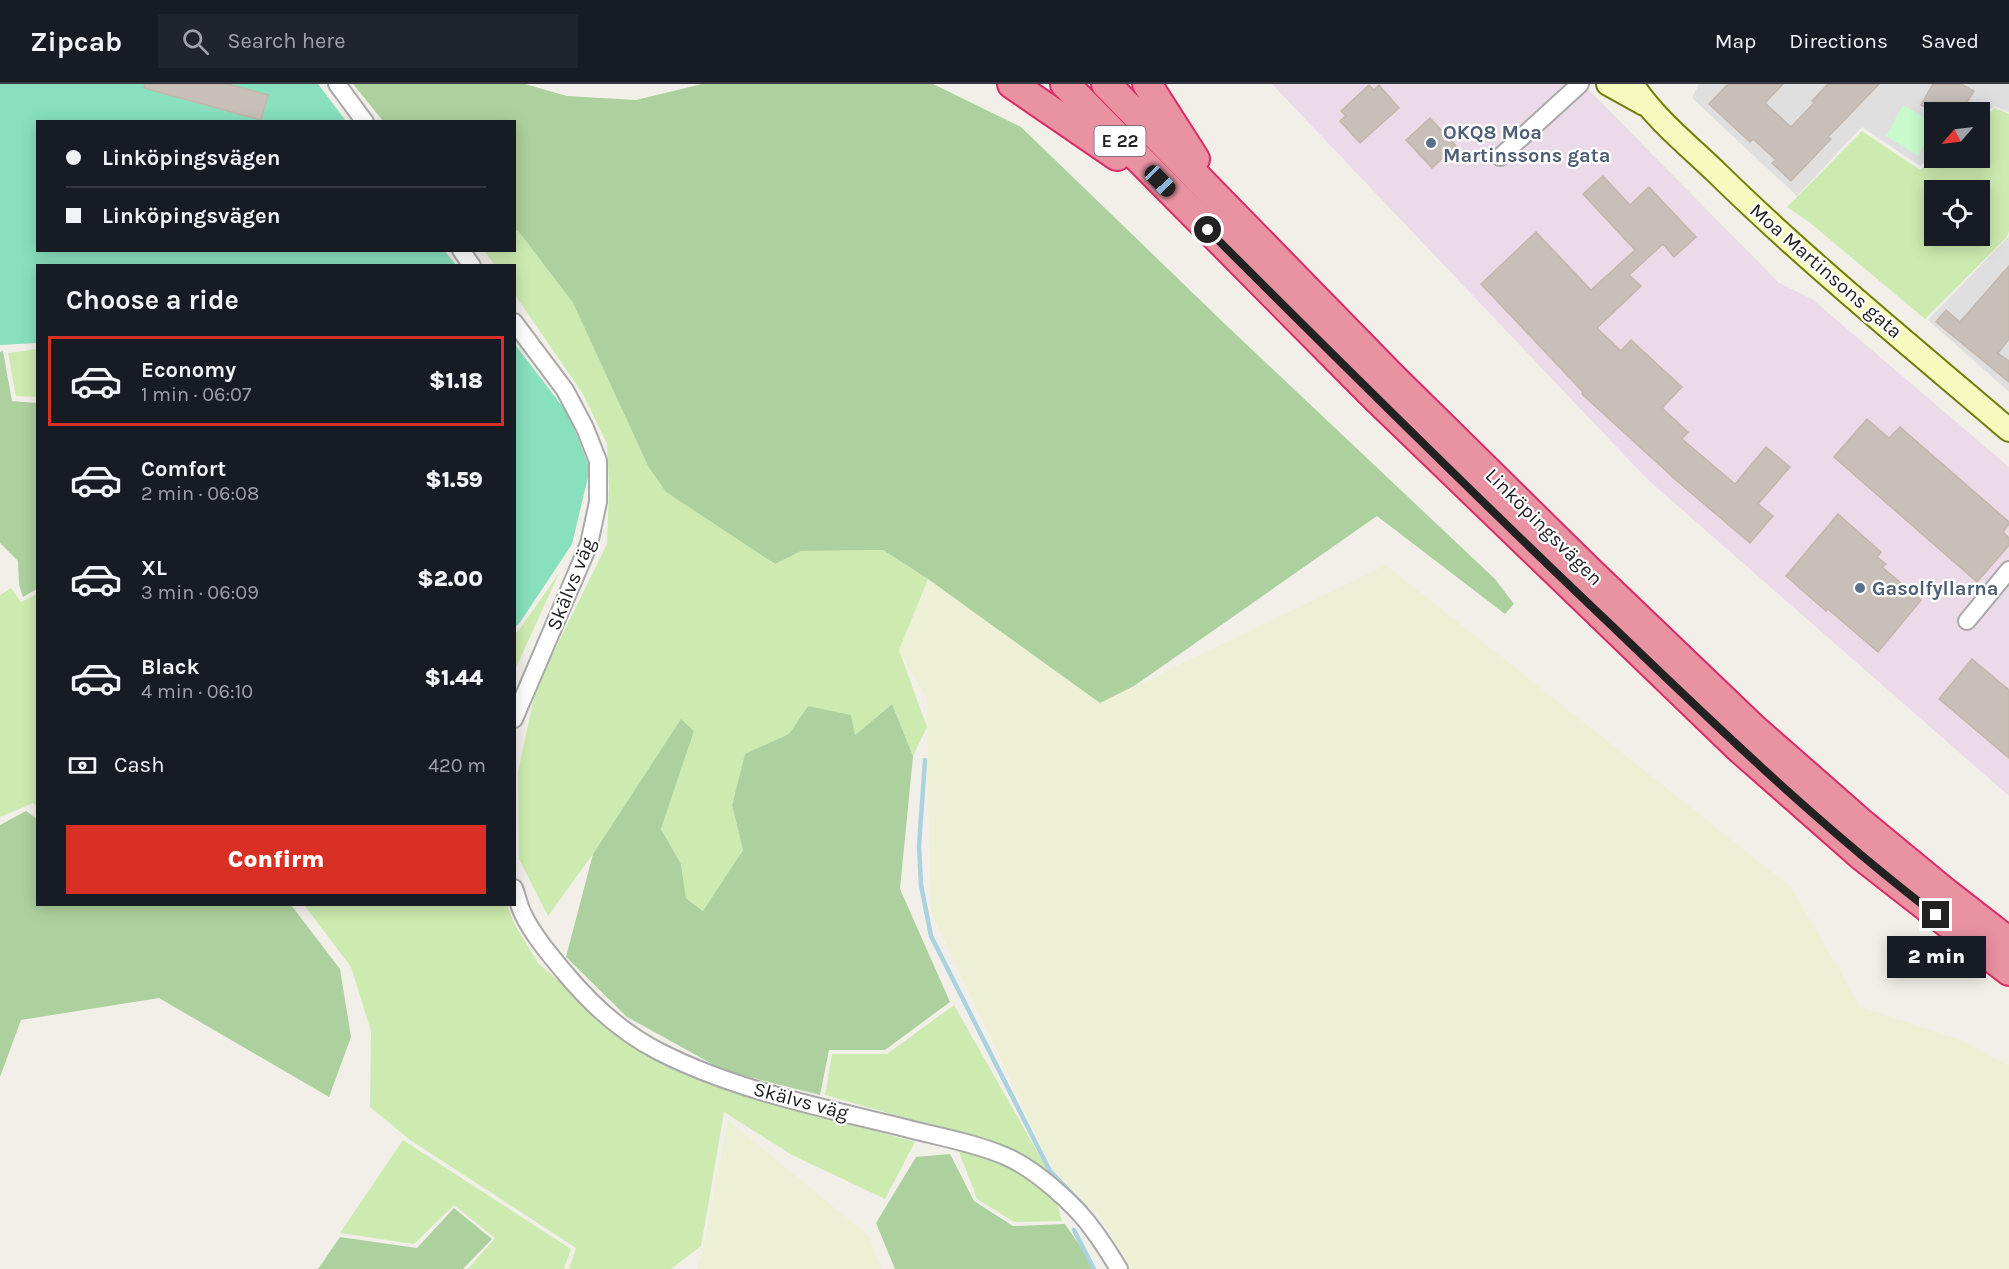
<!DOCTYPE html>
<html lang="en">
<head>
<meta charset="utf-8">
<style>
  :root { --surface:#171b24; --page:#20242c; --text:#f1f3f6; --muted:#9ea1a6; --line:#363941; --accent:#d93025 }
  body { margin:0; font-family:Karla,sans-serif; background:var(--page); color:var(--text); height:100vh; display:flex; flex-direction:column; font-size:22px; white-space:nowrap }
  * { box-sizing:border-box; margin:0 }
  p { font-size:20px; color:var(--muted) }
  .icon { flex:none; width:33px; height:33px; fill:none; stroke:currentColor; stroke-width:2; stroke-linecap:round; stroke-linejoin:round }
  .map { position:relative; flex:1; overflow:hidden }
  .side { position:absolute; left:36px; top:180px; width:480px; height:642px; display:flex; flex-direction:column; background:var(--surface); border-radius:0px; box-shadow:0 3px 15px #0003 }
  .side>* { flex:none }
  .hud { position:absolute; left:36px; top:36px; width:480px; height:132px; border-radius:0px; box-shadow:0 3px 15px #0003; display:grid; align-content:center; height:132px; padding:0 30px; background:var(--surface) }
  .needle { width:39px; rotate:242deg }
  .tools { position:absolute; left:1924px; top:18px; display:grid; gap:12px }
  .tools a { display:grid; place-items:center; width:66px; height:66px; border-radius:0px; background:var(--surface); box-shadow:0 3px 15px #0003; font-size:30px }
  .end { position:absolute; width:27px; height:27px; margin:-14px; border:8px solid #222; background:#fff; box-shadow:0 0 0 3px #fff }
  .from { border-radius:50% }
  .bubble { position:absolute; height:42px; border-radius:0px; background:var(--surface); box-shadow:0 3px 15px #0003; font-size:20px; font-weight:800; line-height:42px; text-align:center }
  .car { position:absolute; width:18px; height:36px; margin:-18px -9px; border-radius:8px; box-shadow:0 0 4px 2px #0007; background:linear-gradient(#222 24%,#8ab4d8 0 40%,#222 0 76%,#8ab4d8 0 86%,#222 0) }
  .hud b { display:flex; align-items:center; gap:21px; height:57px; font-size:22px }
  .hud b+b { border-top:2px solid var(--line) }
  .hud i { width:15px; height:15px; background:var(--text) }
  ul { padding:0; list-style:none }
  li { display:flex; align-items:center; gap:18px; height:90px; margin:0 12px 9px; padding:0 18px; border:3px solid transparent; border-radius:0px }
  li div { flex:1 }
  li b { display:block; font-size:22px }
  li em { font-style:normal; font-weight:800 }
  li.on { border-color:var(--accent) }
  li>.icon { width:54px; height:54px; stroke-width:1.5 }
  h2 { padding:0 30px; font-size:27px; line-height:72px }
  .pay { display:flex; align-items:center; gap:15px; height:66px; padding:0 30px; font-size:22px }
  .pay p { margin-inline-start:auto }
  .cta { display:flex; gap:12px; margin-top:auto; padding:12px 30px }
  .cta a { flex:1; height:69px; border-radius:0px; background:var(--accent); color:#fff; font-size:24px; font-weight:800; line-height:69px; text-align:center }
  header { display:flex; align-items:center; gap:36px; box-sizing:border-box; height:84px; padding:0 30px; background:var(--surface); border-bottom:2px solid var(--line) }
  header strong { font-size:28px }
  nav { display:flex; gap:33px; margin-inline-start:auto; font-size:21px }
  .search { width:420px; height:54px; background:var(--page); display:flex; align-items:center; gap:15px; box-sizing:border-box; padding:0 21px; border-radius:0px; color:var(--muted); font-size:22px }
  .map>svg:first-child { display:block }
</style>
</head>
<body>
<header>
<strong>Zipcab</strong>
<div class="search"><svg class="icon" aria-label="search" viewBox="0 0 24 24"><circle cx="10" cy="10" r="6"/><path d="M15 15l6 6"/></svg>Search here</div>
<nav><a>Map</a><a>Directions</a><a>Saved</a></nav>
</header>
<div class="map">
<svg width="2009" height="1185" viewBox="0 0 2009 1185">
  <rect width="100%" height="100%" fill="#f2efe9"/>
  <path fill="#e0dfdf" d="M1699,0H2009V28L1995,22L1980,34V28H1935V70L1920,82L1862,43L1797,112L1692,14Z
    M2009,152V308L1928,236Z"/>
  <path fill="#ebdbe8" d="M1272,0H1583L1779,199L1812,215L2009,383V712L1647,395Z"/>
  <path fill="#eef0d5" d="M1386,481L1791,803L1861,923L1964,957L2009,982V1185H1128L1103,1136L1054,1088L930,826L927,615L899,566L928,495L1100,619Z
    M728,1036L869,1152L881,1185H697L701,1174Z"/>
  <path fill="#cdebb0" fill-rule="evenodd" d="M1995,24L2009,30V147L2007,153L1925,235L1809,138L1787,123L1862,47L1920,86L1936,74H1980V36ZM1980,106V152H1935V106Z
    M515,145L519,148L573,219L648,382L774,480L801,467L883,466L928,495L899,566L927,643L913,672L892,620L855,651L808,622L789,650L745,671L732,721L743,766L704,827L686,814L681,780L661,745L694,647L681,636L593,770L548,832L519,775L518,688L536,604L607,460L609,402L607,360L583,310L515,211L514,182L495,181L484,167L514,166Z
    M37,265V313L16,312L8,269Z
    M559,489L515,586V549L519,546Z
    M11,504L21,518L37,510V722L33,719L0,733V511Z
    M304,821H507L515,841L538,879L633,961L710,1001L915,1058L885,1115L792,1071L724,1028L701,1162L671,1185H569L576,1164L410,1056L370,1023L371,947L351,883Z
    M954,921L1047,1085L1062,1137L1014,1138L977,1115L951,1047L825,1011L832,970H887Z
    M403,1056L571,1165L564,1185H468L495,1154L454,1121L414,1160L340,1149Z"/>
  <path fill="#add19e" d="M353,0H525L567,12L636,16L702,0H933L1021,43L1227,242L1495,495L1514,520L1505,530L1377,432L1134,602L1100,619L928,495L883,466L801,467L775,480L666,408L648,382L573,219L519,148L515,145L514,38L383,37Z
    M3,267L12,317L37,319V505L23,513L19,501L18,477L0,459V268Z
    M892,620L913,672L900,805L950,918L885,966H829L820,1011L725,987L627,933L566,873L593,770L681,635L694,647L661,745L681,780L686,814L703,827L743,766L732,721L745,670L789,650L808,622L851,631L855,651Z
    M26,727L37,735L38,820L291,821L340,885L351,953L329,1013L159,914L21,936L0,993V741Z
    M950,1070L974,1117L1013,1142L1065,1140L1096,1185H895L876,1139L916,1073Z
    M454,1124L492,1155L463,1185H318L340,1153L417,1164Z"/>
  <path fill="#c8facc" d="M1903,21L1935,40L1918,72L1886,52Z"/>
  <path fill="#88e0be" d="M0,0H318L346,37L38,38V166H444L456,181L38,182L37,259L0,261Z
    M514,259L569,331L590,385L572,460L519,540L515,543Z"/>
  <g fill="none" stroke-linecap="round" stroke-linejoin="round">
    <path stroke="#aad3df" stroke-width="4.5" d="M925,676L919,762L921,801L931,852L1050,1087L1086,1124
      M1074,1146L1094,1185"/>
  </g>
  <path fill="#c7bfb8" stroke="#c4b6ab" stroke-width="1.5" d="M145,0H228L268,11L261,36L144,4Z
    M1728,0H1783L1765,19L1791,43L1814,19L1812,17L1828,0H1879L1828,53L1831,55L1791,97L1772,79L1776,76L1753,55L1750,58L1709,20Z
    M1933,0H1961L1974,7L1961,28H1934L1921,21Z
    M1369,1L1374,6L1379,1L1399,24L1360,59L1340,37L1346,32L1341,27Z
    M1430,34L1456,62L1432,84L1406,56Z
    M1603,92L1630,121L1649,103L1696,153L1674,173L1663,160L1629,191L1641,202L1597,244L1621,267L1631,256L1682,303L1662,324L1688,348L1682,355L1735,400L1766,363L1790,383L1758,420L1773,432L1750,459L1677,397L1582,310L1583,308L1481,200L1536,148L1591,206L1635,166L1583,110Z
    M2009,182V255L1998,269L2009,277V298L1936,238L1946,226L1960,238Z
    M1867,335L1889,354L1900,343L2009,438V440L2003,448L2009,454V461L1977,498L1834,373Z
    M1838,430L1881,468L1877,473L1886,480L1882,483L1921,516L1878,568L1828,525L1826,527L1786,492Z
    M1972,575L2009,606V674L1939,615Z"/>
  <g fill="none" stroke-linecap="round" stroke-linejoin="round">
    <defs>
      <path id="street" d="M337,0L365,38
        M1500,73L1580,0
        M461,166L472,182
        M514,238L565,306L585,344L598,377V418L589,460L514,635
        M1967,537L2009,486
        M514,804C517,812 519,822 523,830C533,851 550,871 565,889C590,919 623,949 658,967C736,1007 825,1024 909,1045C940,1053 975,1059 1005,1072C1034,1084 1076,1121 1094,1147C1103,1159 1111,1172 1119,1185"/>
      <path id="secondary" d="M1608,0L1644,20
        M1632,0C1654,34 1688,61 1717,89C1810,180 1911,262 2009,346"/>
      <path id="highway" d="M1012,0L1117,72
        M1065,0L1373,311L1738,663L1863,773L2009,887
        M1106,0L1392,293L1588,486L1754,645L1860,738L1946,809L2009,858
        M1147,0L1195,75"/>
    </defs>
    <use href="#street" stroke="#a9a9a9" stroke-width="20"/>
    <use href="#secondary" stroke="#707d05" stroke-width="26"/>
    <use href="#highway" stroke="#dc2a67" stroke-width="32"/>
    <use href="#street" stroke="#fff" stroke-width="16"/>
    <use href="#secondary" stroke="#f7fabf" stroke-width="22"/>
    <use href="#highway" stroke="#e892a2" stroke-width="28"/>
  </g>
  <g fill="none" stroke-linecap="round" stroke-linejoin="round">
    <path stroke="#222" stroke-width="8" d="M1208,146C1341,279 1474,411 1610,540C1715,641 1820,742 1936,831"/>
  </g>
  <g fill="#5c6f8a" stroke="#fff" stroke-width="2">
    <circle cx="1431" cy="59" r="6"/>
    <circle cx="1860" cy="504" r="6"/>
  </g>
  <g text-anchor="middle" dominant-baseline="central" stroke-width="4.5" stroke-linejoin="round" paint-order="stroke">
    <rect fill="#fff" stroke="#646464" stroke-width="1.5" x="1094.5" y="42" width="51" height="30" rx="4.5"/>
    <g font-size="18" font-weight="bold" fill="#222">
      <text x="1120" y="57">E 22</text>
    </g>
    <g font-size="20" font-weight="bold" fill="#4e5e75" stroke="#fff" text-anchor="start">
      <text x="1443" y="48">OKQ8 Moa<tspan x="1443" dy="23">Martinssons gata</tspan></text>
      <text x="1872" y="504">Gasolfyllarna</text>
    </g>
    <g font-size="20" fill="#222" stroke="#fff">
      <text transform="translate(1826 187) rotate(41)">Moa Martinsons gata</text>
      <text transform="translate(1544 443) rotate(45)">Linköpingsvägen</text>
      <text transform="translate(571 500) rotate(-68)">Skälvs väg</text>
      <text transform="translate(801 1017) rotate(15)">Skälvs väg</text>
    </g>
  </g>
</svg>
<div class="tools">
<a><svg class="needle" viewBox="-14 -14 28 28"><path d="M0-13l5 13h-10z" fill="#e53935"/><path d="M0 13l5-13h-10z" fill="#9ea1a6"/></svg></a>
<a><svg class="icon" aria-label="locate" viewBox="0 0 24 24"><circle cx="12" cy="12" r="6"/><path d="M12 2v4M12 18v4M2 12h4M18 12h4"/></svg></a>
</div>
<i class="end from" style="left:1208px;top:146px"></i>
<i class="end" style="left:1936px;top:831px"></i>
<div class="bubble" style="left:1887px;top:852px;width:99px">2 min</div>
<i class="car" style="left:1160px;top:97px;rotate:136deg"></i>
<div class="hud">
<b><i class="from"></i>Linköpingsvägen</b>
<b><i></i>Linköpingsvägen</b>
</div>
<section class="side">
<h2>Choose a ride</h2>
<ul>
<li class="on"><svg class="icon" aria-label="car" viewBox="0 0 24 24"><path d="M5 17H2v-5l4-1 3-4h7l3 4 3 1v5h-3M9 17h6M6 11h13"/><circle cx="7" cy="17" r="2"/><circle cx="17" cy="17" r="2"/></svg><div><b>Economy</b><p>1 min · 06:07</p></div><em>$1.18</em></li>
<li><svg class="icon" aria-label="car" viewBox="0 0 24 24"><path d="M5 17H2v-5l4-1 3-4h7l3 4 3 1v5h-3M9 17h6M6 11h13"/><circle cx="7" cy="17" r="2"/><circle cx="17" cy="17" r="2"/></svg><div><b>Comfort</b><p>2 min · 06:08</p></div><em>$1.59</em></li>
<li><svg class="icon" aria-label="car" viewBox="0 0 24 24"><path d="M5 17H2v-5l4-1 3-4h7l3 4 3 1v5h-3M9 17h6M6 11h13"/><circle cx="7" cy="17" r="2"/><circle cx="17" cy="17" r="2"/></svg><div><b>XL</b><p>3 min · 06:09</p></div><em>$2.00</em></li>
<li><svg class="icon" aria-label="car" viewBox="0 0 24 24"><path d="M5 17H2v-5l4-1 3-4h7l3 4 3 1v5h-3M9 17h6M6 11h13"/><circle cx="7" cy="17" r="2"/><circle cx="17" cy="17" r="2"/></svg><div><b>Black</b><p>4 min · 06:10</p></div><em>$1.44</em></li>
</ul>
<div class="pay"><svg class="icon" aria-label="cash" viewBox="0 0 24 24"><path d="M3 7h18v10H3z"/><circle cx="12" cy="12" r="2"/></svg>Cash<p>420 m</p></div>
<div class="cta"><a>Confirm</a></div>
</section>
</div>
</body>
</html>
